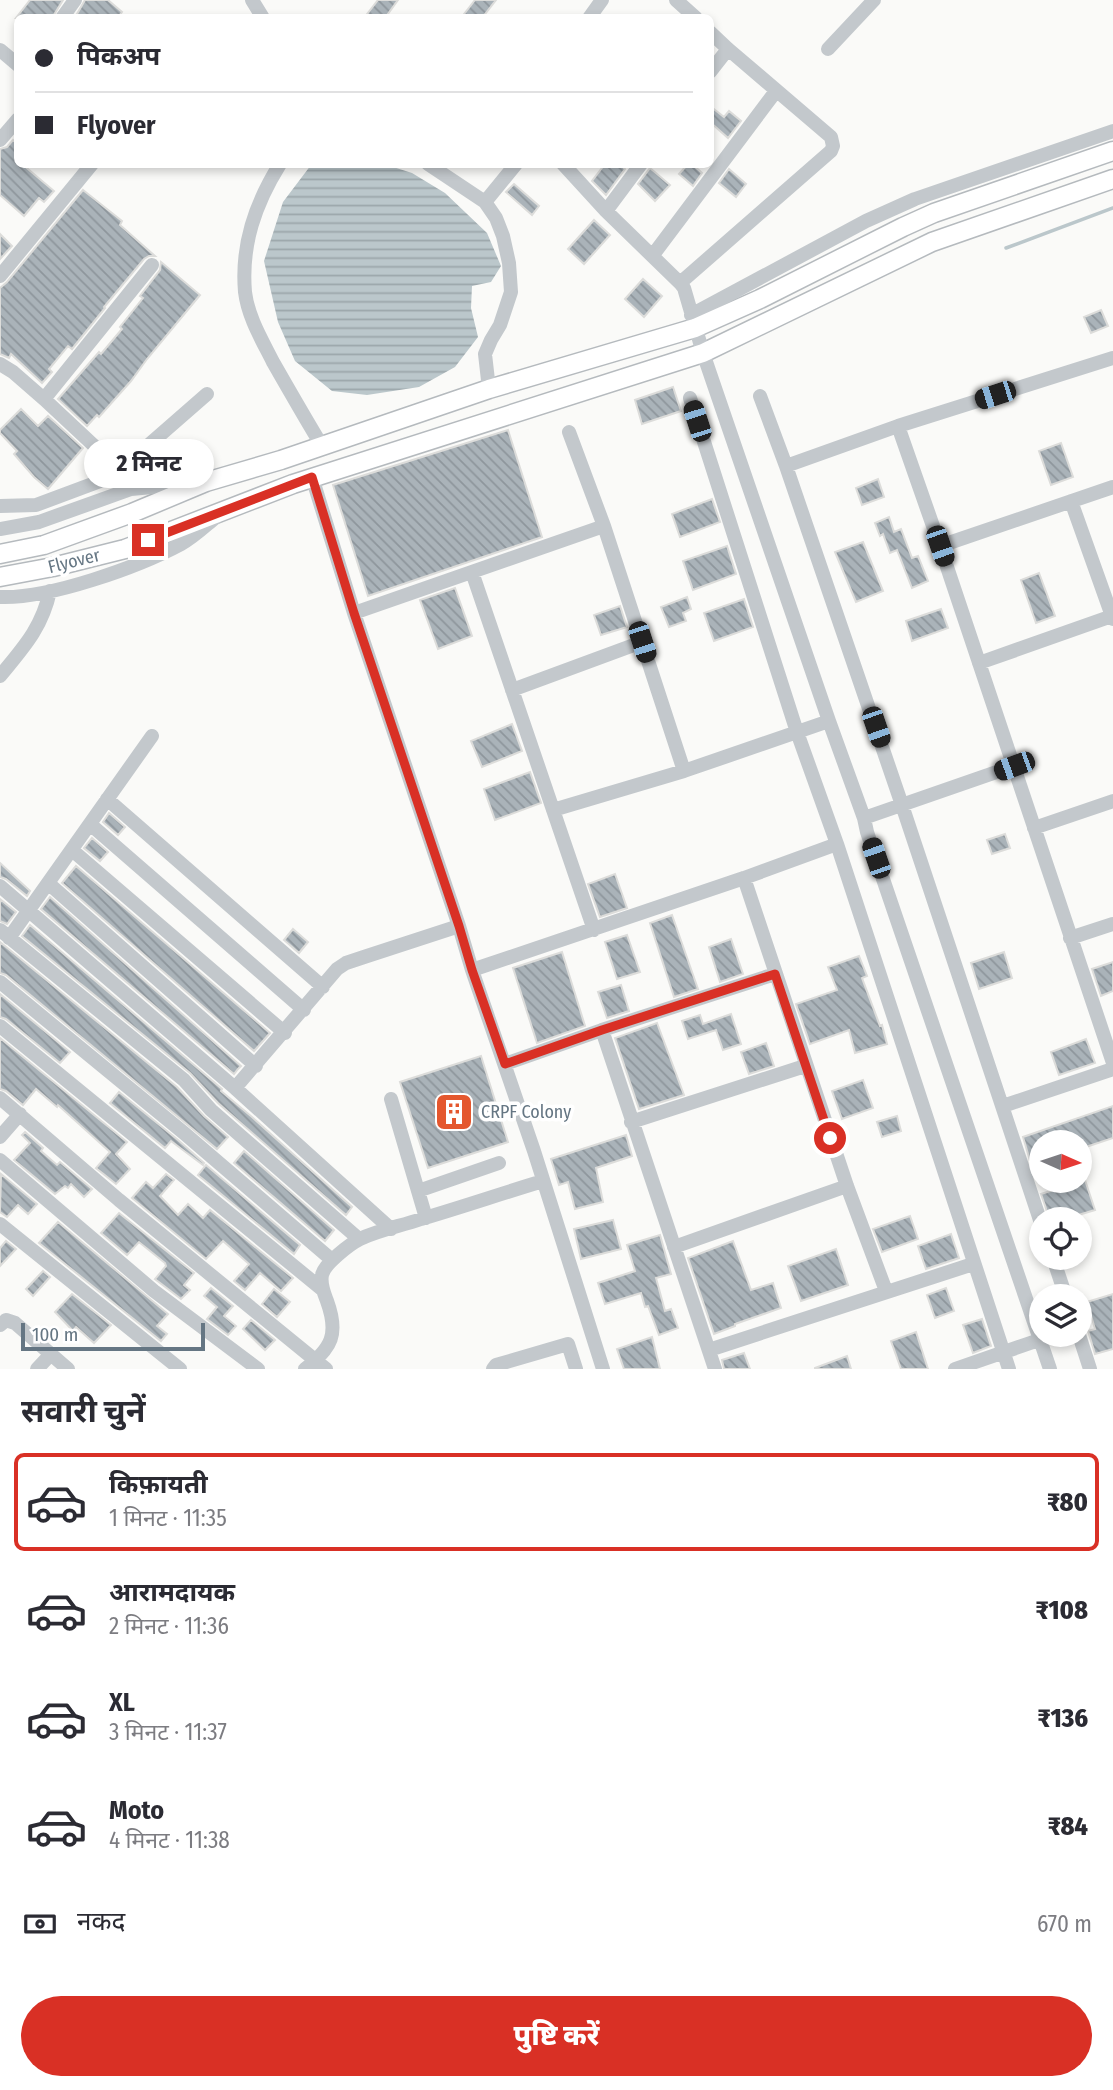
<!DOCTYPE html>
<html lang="hi">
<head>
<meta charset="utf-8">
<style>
  :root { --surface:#fff; --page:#f7f7f7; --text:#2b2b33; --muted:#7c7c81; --line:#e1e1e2; --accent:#d93025 }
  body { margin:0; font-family:"Fira Sans Condensed","Noto Sans Devanagari",sans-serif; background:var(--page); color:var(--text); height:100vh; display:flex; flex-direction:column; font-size:26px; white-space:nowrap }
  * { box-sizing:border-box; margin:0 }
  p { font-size:23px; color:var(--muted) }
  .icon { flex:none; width:38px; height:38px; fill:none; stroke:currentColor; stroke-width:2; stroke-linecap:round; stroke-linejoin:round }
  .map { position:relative; height:1369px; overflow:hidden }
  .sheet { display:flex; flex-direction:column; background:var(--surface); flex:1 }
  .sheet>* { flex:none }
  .top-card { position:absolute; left:14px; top:14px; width:700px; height:154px; border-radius:10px; box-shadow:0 4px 10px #0003; display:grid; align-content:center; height:154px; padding:0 21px; background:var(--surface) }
  .needle { width:46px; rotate:93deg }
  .controls { position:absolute; left:1029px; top:1130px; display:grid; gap:14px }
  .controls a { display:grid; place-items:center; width:63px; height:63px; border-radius:50%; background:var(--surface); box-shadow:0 4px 10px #0003; font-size:35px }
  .scale { position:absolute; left:21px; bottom:18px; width:184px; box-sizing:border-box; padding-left:7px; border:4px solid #657683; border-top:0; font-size:19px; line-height:24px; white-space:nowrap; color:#657683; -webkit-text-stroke:5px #fff; paint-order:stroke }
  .end { position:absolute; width:32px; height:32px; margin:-16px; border:9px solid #d93025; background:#fff; box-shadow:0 0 0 4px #fff }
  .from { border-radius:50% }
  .bubble { position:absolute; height:49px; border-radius:24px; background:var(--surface); box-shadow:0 4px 10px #0003; font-size:23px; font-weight:800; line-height:49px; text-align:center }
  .car { position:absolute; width:21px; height:42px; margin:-21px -10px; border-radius:9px; box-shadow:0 0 5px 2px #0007; background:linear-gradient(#222 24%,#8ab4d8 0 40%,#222 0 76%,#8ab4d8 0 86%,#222 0) }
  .top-card b { display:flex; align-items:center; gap:24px; height:66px; font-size:26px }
  .top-card b+b { border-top:2px solid var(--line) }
  .top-card i { width:18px; height:18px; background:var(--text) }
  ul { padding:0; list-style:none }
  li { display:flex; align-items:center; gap:21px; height:98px; margin:0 14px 10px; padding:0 7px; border:4px solid transparent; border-radius:10px }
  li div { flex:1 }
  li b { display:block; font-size:26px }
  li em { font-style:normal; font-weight:800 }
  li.selected { border-color:var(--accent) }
  li>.icon { width:63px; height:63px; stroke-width:1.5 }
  h2 { padding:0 21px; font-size:32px; line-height:84px }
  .pay { display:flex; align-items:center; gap:18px; height:77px; padding:0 21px; font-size:26px }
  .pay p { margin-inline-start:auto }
  .action { display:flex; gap:14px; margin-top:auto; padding:14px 21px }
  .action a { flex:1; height:80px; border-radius:42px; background:var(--accent); color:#fff; font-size:28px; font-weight:800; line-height:80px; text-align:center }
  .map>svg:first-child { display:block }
</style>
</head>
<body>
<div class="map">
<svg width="1113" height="1369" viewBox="0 0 1113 1369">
  <defs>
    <pattern id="water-rules" width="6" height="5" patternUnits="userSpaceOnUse" patternTransform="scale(1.75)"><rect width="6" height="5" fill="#bbc7cb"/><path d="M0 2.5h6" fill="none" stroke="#9ca6aa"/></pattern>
    <pattern id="building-back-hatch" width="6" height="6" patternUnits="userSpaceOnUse" patternTransform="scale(1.75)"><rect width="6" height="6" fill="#aab3b9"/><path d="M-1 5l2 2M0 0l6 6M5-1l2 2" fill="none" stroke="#8e969c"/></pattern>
  </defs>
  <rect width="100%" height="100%" fill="#fafaf8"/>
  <path fill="url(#water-rules)" d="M387,165L412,173L445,193L487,233L501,266L491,282L472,286L471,308L478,337L455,367L419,387L367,395L332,391L295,361L278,322L264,261L283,202L311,165Z"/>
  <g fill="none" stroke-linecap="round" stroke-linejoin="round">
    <path stroke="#bbc7cb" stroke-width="3.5" d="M1006,248L1113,208"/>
  </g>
  <path fill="url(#building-back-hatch)" stroke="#dcdcda" stroke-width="2" d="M30,0H63L52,18H16Z
    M85,0H108L122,12L118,18H80L77,14Z
    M378,0H398L385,18H364Z
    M475,0H496L482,18H461Z
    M710,106L724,117L729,111L741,121L728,138L710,122Z
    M13,140L18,144V164H22L54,191L44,202L39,198L24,216L0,195V149L7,147Z
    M605,164H620L625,169L606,195L592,181Z
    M688,164H692L702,173L693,186L679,174Z
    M650,168L670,185L655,201L638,184Z
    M729,169L746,184L736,197L719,183Z
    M514,184L539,206L532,215L506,192Z
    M83,190L122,221L120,225L155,256H149L144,259L104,307L105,308L72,349L68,346L49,369L52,372L42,383L11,354L9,358L0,354V288L7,282Z
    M594,220L610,235L584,264L568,249Z
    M0,234L12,246L0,259Z
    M161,262L200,295L147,359L131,381L99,417L97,415L87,426L58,399L99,352L101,354L122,329L120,327L143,298L140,296L160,270Z
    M643,279L662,296L644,317L625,299Z
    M1101,310L1108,326L1091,333L1084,317Z
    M673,387L681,411L642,424L635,400Z
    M21,409L38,426L48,416L83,448L48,489L34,477L14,454L17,451L0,433V430Z
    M508,430L542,537L368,596L333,485Z
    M1061,443L1073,477L1051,485L1039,451Z
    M878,479L884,497L862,505L856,488Z
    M712,499L720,522L680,537L672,514Z
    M889,517L894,532L901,529L912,558L918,556L928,581L912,588L897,550L890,553L883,534L880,536L875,523Z
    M863,542L883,591L856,602L835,552Z
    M727,546L736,574L693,590L683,561Z
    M1039,573L1055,616L1036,623L1021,580Z
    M455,588L472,636L438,649L420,600Z
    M687,597L691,609L683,613L686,621L669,627L661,607Z
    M744,599L753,627L714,641L704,613Z
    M620,606L627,627L601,635L594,615Z
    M941,609L948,628L912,641L906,621Z
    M512,724L522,751L482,767L471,741Z
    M530,772L541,803L495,820L484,789Z
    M109,813L125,827L118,835L103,822Z
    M1005,834L1010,848L992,854L987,840Z
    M92,838L108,852L100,861L84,848Z
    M0,863L30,891L27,896L6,879L0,877Z
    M76,866L270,1033L254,1051L62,883Z
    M615,874L627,908L600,917L588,884Z
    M50,897L241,1066L238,1069L234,1074L41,909Z
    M0,899L16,912L7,924L0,921Z
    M672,915L698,989L674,997L650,923Z
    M30,925L222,1089L221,1091L252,1117L352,1207L346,1215L218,1103L190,1073L22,936Z
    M293,929L308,942L299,953L284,940Z
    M627,935L640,972L617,979L605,942Z
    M731,939L743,974L720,982L709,947Z
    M0,942L177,1087L204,1116L228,1137L217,1149L6,975L0,973Z
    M562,952L585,1026L537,1043L513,968Z
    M1004,952L1012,978L979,989L971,963Z
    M859,956L867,976L862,978L880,1026L882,1025L887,1044L855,1053L849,1030L810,1044L796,1004L837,990L828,967Z
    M1113,962V991L1101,996L1092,969Z
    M621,985L629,1011L607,1018L598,992Z
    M0,994L70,1052L60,1063L6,1019L0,1017Z
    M731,1014L741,1044L723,1050L716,1030L688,1039L682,1021L700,1015L703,1024Z
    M657,1023L684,1095L639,1109L615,1038Z
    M0,1038L127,1142L116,1154L130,1169L116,1184L96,1168L110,1152L58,1105L57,1107L36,1089L23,1105L6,1091L0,1089Z
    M1086,1039L1095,1063L1059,1075L1051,1052Z
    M766,1043L774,1066L749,1074L741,1052Z
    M481,1056L508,1142L428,1168L400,1082Z
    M863,1080L873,1108L842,1119L832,1091Z
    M119,1092L178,1140L204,1163L203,1165L171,1141L165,1148L110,1103Z
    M1113,1106V1138L1086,1147L1084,1143H1041V1160L1031,1164L1023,1137Z
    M897,1116L901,1131L882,1137L877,1122Z
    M25,1132L43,1148L41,1151L57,1165L60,1162L92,1189L84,1197L71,1184L68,1188L65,1186L55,1194L14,1160L30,1143L22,1135Z
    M626,1135L632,1156L596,1168L603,1202L575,1209L568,1182L559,1185L551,1159Z
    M244,1151L334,1230L325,1241L234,1163Z
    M206,1165L300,1245L294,1254L198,1175Z
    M1,1174L37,1204L28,1214L18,1205L7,1217L0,1212Z
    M166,1174L174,1180L160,1196L178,1215L188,1204L203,1218L210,1210L293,1278L281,1291L260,1273L245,1290L234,1281L249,1264L223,1241L206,1259L132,1198L146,1182L153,1188Z
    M1085,1180L1095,1210L1075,1216L1076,1220H1050L1041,1194Z
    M119,1213L194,1273L184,1285L190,1290L181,1299L155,1279L166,1266L165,1263L139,1242L127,1255L101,1233Z
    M910,1216L918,1239L882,1252L873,1229Z
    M613,1220L621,1249L581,1259L574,1229Z
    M58,1222L168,1314L157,1326L167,1334L161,1341L39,1243Z
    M951,1234L959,1258L926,1269L918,1246Z
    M660,1235L671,1274L656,1278L665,1311L671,1309L678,1328L659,1335L648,1306L645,1307L641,1293L605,1304L598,1283L635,1271L627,1245Z
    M6,1241L16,1249L0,1266V1248Z
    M733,1241L751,1290L773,1283L781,1308L735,1324V1326L714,1334L688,1258Z
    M836,1249L848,1285L801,1301L788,1266Z
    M43,1271L50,1277L33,1296L26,1289Z
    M211,1288L233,1306L224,1316L236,1326L228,1335L207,1319L217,1307L204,1296Z
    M946,1288L954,1311L935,1318L927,1295Z
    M274,1289L290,1302L277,1317L262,1304Z
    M72,1294L111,1325L94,1343L76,1327L73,1331L55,1312Z
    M1113,1294V1349L1095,1354L1088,1331L1095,1329L1087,1302Z
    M982,1319L991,1346L973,1353L963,1325Z
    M251,1320L275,1340L265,1350L243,1329Z
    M916,1332L928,1369H901L891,1341Z
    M652,1337L660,1369H624L617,1349Z
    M744,1353L750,1369H724L722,1360Z
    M847,1356L851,1369H815V1368Z"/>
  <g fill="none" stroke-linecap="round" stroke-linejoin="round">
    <defs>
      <path id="major" d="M0,554L44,545L132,513L206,482L281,460L489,389L695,328L760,299L903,227L934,213L1113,151
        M0,577L53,567L125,549L293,484L703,353L932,242L1113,179"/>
    </defs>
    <use href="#major" stroke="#b5babe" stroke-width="21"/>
    <path stroke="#c3c8cc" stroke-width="14" d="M252,0L263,18
      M676,0L696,18
      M62,18L75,0
      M589,18L602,0
      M710,32L728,49L831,137L833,146L831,151L680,283L684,288L703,353L829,721L864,818L867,832L1050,1369
      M828,49L874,0
      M0,50L18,65
      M710,72L728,49
      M0,140L18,119
      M280,164C255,204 241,245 245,292C248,317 262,340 273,362C289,390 305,418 322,446
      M428,164L485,202L496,218L503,236L509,263L511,292L500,325L491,340L485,354L489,389
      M563,164L606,211L680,283
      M485,202L516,164
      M606,211L641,164
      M653,255L776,91
      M0,276L92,164
      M691,315L866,221L915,199L1113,131
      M0,364L13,372L44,399L120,470L131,489
      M760,396L786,466L902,805L1041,1223
      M690,398L797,732L837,844L1009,1369
      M44,399L152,265
      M898,426L940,546L1113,1063
      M569,432L604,526L684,771
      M786,466L898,426L1113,358
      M312,477L354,613L459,926L472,970L534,1151L603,1369
      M1071,501L1113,619
      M0,506L36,505L103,480L120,470L207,394
      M0,529L39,522L131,489L195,483
      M940,546L1113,487
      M472,572L594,930
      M0,597C49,599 138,567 181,544C194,537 205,526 216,517
      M354,613L604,526
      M979,663L1112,616
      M0,676C23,648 42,628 50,591
      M512,690L642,642
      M107,799L323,987
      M553,810L684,771L829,721
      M864,818L1014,766
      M90,824L304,1010
      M1034,828L1113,801
      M72,850L285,1033
      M744,878L847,1186L886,1291
      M48,883L256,1066
      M0,886L235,1088L391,1229
      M0,930L184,1080L211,1110L359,1239
      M9,938L152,736
      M1070,938L1113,924
      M472,970L744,878L837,844
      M0,982L184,1133L332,1260
      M0,1026L323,1290
      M602,1030L715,1369
      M505,1064L602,1030L775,974
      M235,1088L337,969L346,963L364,957L459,926
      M0,1098L119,1200L326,1369
      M391,1099L426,1218
      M1003,1106L1113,1069
      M631,1122L805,1066
      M0,1137L20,1114
      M0,1160L154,1291L258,1369
      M418,1191L499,1163
      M0,1224L180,1369
      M674,1247L847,1186
      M1053,1258L1066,1297
      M0,1325L6,1320L15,1323L68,1369
      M1079,1335L1090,1369
      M709,1350L973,1264
      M37,1369L51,1354
      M305,1369C332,1348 339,1334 327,1301C324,1293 320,1284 322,1275C324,1264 350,1244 360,1239C379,1230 401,1226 421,1219C462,1207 503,1193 543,1181
      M493,1369L496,1365L568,1344L576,1369
      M955,1369L1039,1340"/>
    <use href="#major" stroke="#fff" stroke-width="18"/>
  </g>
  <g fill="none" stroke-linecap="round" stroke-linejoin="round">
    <path stroke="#d93025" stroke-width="9" d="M148,540L312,477L354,613L459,926L472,970L505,1064L602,1030L775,974L830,1138"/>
  </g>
  <defs>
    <symbol id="building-square" viewBox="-11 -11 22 22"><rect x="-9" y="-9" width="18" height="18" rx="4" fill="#e4572e" stroke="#fff"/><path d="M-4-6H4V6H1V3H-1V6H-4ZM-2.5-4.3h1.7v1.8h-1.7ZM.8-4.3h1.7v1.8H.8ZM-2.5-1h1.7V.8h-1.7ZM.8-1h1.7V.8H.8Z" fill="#fff"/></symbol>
  </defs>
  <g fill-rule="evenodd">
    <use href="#building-square" x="432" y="1090" width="44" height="44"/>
  </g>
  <g text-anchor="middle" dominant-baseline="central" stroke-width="7" stroke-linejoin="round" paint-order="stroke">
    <g font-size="18" fill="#657683" stroke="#fff">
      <text transform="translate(74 561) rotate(-14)">Flyover</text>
    </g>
    <g font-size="18" fill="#657683" stroke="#fff" text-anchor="start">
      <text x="481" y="1112">CRPF Colony</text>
    </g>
  </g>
</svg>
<div class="controls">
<a><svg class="needle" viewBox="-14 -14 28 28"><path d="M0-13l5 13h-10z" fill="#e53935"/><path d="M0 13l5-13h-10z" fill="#7c7c81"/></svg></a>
<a><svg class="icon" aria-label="locate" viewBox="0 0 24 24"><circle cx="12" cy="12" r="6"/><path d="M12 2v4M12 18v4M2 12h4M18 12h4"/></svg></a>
<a><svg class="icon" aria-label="layers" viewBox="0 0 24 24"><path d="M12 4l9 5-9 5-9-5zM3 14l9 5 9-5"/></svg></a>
</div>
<div class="scale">100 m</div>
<i class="end from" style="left:830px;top:1138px"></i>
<i class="end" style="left:148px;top:540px"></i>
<div class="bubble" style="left:84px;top:439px;width:130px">2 मिनट</div>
<i class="car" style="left:995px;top:395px;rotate:252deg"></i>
<i class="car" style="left:697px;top:421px;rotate:342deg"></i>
<i class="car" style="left:940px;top:546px;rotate:161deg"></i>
<i class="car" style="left:642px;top:642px;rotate:162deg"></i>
<i class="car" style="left:876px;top:727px;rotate:161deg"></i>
<i class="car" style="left:1014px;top:766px;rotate:250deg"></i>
<i class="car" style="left:876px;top:858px;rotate:341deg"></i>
<div class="top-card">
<b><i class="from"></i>पिकअप</b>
<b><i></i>Flyover</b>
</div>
</div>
<section class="sheet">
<h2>सवारी चुनें</h2>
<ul>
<li class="selected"><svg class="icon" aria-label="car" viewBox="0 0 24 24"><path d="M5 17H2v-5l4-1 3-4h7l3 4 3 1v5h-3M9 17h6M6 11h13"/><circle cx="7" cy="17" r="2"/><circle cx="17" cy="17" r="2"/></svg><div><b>किफ़ायती</b><p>1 मिनट · 11:35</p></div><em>₹80</em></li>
<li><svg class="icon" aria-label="car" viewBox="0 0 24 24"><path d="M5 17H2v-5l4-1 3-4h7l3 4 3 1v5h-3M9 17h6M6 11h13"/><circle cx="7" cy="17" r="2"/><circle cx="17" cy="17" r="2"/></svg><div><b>आरामदायक</b><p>2 मिनट · 11:36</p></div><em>₹108</em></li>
<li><svg class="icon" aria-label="car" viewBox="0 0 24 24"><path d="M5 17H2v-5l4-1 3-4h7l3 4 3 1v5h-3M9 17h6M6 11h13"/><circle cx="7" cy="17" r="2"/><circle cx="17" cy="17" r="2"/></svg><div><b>XL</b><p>3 मिनट · 11:37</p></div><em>₹136</em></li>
<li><svg class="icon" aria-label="car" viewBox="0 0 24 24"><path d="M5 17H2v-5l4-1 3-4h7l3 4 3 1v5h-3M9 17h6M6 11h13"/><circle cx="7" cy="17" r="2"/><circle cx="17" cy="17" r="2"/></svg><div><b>Moto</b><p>4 मिनट · 11:38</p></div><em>₹84</em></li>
</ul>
<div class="pay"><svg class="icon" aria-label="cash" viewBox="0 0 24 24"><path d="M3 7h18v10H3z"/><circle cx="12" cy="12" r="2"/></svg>नकद<p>670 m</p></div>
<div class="action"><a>पुष्टि करें</a></div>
</section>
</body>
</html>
